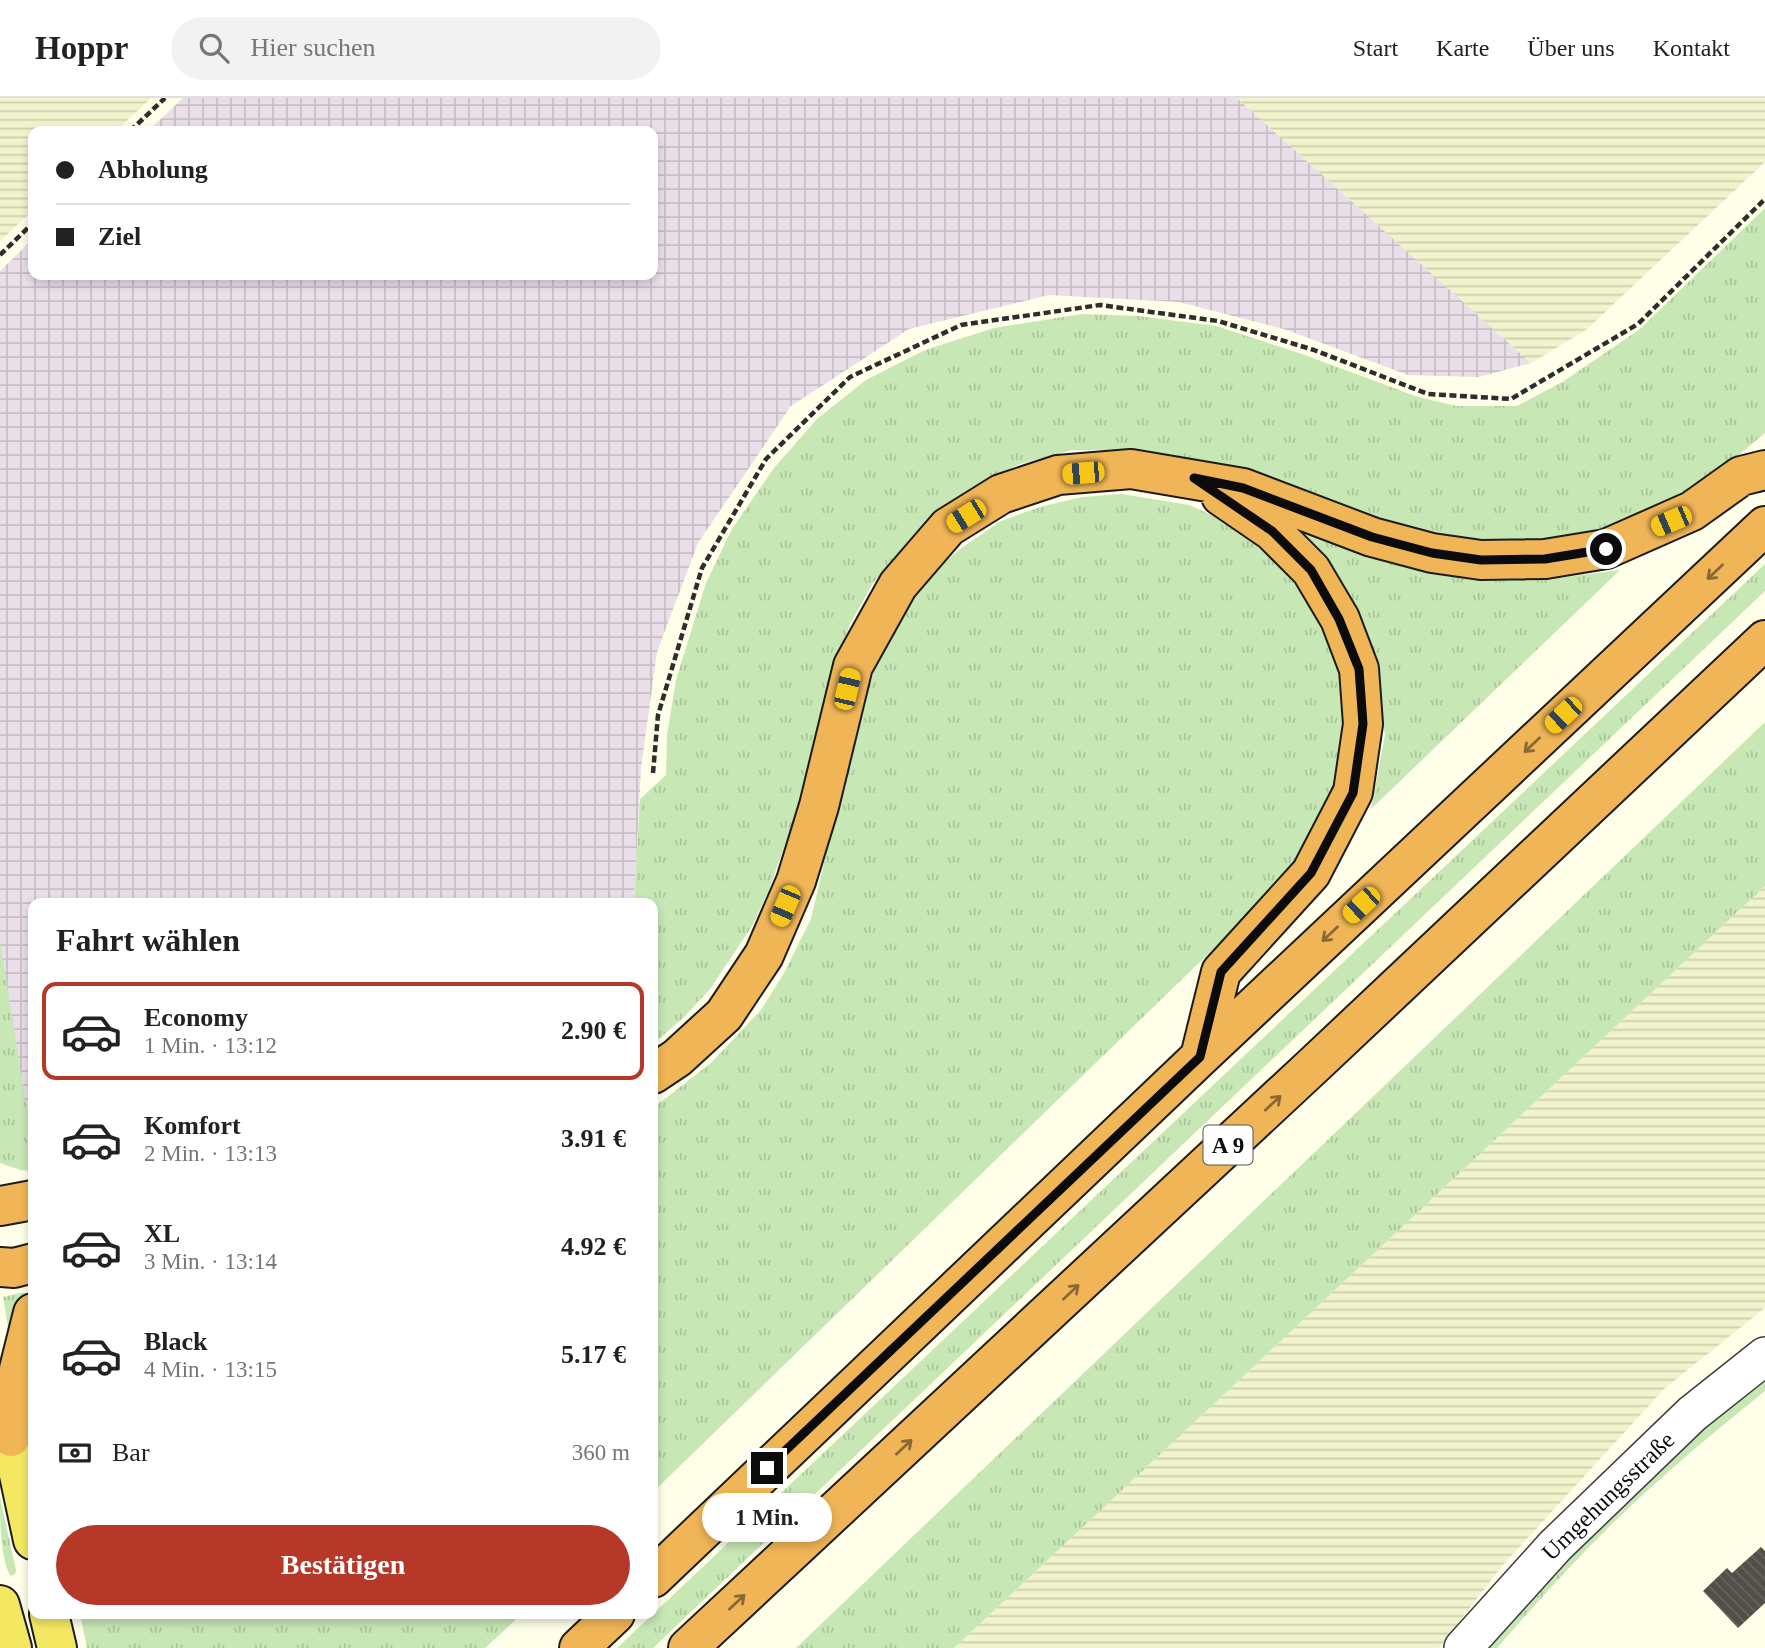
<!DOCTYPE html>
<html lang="de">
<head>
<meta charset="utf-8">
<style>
  :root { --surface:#fff; --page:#f2f2f2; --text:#222; --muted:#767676; --line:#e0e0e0; --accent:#b53828 }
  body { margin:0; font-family:"Times New Roman",serif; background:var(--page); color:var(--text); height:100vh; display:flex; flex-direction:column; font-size:26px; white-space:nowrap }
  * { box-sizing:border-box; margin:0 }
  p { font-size:23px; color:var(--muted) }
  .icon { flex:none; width:38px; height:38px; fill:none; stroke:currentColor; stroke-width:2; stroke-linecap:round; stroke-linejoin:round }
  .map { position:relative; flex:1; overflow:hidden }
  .details { position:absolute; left:28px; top:800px; width:630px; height:721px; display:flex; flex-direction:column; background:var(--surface); border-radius:14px; box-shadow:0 4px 10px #0003 }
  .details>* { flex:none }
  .guide { position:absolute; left:28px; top:28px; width:630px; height:154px; border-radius:14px; box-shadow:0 4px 10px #0003; display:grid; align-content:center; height:154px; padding:0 28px; background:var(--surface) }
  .end { position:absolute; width:32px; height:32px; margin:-16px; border:9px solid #0b0b0b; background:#fff; box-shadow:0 0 0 4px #fff }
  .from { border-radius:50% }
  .bubble { position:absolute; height:49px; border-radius:24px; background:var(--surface); box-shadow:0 4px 10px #0003; font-size:23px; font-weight:700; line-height:49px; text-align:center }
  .car { position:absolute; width:21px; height:42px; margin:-21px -10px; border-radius:9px; box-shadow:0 0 5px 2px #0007; background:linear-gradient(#f5c518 24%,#345 0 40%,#f5c518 0 76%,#345 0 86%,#f5c518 0) }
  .guide b { display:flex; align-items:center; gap:24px; height:66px; font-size:26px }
  .guide b+b { border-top:2px solid var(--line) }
  .guide i { width:18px; height:18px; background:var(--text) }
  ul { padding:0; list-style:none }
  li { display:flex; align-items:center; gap:21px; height:98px; margin:0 14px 10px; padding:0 14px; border:4px solid transparent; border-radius:14px }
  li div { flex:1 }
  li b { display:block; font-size:26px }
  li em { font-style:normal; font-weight:700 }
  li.active { border-color:var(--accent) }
  li>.icon { width:63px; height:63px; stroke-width:1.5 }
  h2 { padding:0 28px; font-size:32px; line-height:84px }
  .pay { display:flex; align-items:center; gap:18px; height:77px; padding:0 28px; font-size:26px }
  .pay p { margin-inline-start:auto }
  .cta { display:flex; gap:14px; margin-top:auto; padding:14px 28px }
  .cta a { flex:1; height:80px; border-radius:42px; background:var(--accent); color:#fff; font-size:28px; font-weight:700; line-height:80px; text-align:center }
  header { display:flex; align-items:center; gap:42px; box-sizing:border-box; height:98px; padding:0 35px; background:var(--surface); border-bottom:2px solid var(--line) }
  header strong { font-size:33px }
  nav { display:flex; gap:38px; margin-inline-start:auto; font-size:24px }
  .search { width:490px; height:63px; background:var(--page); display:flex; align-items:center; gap:18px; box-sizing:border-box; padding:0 24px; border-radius:38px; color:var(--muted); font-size:26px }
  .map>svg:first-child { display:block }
</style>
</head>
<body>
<header>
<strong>Hoppr</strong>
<div class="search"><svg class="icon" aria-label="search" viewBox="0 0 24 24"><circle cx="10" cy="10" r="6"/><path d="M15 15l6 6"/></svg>Hier suchen</div>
<nav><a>Start</a><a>Karte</a><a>Über uns</a><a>Kontakt</a></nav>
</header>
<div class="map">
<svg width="1765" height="1550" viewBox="0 0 1765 1550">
  <defs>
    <pattern id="industrial-grid" width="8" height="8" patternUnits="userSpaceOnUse" patternTransform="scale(1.75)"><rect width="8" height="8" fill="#eadfe9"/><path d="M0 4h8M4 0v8" fill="none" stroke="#c7bec6"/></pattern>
    <pattern id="farmland-rules" width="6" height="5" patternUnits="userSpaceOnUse" patternTransform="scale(1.75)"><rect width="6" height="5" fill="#f0f3cb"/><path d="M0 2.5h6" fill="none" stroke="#cccfad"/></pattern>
    <pattern id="grass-tufts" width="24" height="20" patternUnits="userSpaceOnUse" patternTransform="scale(1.75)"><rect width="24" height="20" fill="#c7e7b5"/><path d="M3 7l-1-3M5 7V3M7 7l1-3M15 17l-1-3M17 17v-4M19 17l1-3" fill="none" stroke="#aac59a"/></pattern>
    <pattern id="building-back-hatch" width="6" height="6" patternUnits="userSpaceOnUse" patternTransform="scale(1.75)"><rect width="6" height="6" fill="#534e48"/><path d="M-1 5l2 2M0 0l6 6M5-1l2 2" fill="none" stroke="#67635e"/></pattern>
  </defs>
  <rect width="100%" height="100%" fill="#fefee9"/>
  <path fill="url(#industrial-grid)" d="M183,0H1237L1531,265L1479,279L1408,277L1287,232L1179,204L1049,197L909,231L791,308L698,445L657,554L641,670L634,805H33V1011L27,1013L0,865V173L33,141V177H653V33H148Z"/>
  <path fill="url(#farmland-rules)" d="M0,0H151L116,33H33V112L0,143Z
    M1237,0H1765V64L1586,232L1531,265Z
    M1765,788V1210L1665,1290L1502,1468L1439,1550H954Z"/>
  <path fill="url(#grass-tufts)" d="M1765,110V335L1698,391L1609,433L1552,445L1487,449L1420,438L1224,370L1173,357L1117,352H1072L1020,366L971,390L928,420L873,485L850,526L830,583L815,651L796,716L768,794L752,828L710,891L683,920L653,946V805H634L640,701L666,677L667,637L676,582L706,485L732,431L774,370L817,321L866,282L925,252L994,230L1082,216L1138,218L1216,228L1302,256L1418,299L1456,308H1517L1564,283L1640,231Z
    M1122,396L1189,407L1241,430L1276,456L1304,491L1331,538L1346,585L1349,630L1339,693L1317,743L1270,796L653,1394V1010L711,965L761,912L784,875L811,821L853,640L876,567L902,518L930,477L960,451L1001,423L1040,409L1082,399Z
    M1305,429L1446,474L1504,481L1559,480L1620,472L1371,711L1385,637L1376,576L1295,433Z
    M1765,466V493L653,1550H617Z
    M1765,624V788L954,1550H796Z
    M0,844L27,1012L33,1011V1073L20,1072L0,1065Z
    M25,1194L18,1213L11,1247L3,1199Z
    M1765,1277V1293C1732,1320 1698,1347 1666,1376C1605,1429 1550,1489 1497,1550H1482L1657,1367Z
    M0,1399L16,1472L15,1476L11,1478C0,1463 0,1419 0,1399Z
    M80,1516H522L485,1550H87Z"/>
  <path fill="url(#building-back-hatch)" d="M1761,1449L1765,1453V1505L1738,1530L1703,1493L1727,1470L1732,1475Z"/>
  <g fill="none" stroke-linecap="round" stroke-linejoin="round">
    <defs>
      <path id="tertiary" d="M1463,1550L1555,1448L1692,1316L1765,1258"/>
      <path id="primary" d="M4,1307L33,1442
        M0,1507L12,1550
        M49,1516L57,1550"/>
      <path id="motorway" d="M1200,959L1221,874L1311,775L1353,694L1363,626L1359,571L1340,521L1311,472L1272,433L1221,398
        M653,976L677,960L724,917L764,857L796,783L819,708L853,568L898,487L948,429L1001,396L1058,377L1131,371L1243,390L1372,439L1432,455L1481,462L1545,461L1606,451L1692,413L1741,378L1765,372
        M0,1108L33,1102
        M0,1169L14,1170L33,1165
        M11,1339L19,1271L33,1215
        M653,1480L1200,959L1765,428
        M579,1550L615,1516
        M688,1550L1315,966L1765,542"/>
    </defs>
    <use href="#tertiary" stroke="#3e3e3e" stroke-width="40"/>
    <use href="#primary" stroke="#1c1c1c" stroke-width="42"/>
    <use href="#motorway" stroke="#1c1c1c" stroke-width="42"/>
    <path stroke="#2d2d2d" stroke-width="4.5" stroke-dasharray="7 3.5" stroke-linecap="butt" d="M130,33L165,0
      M0,157L33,125
      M653,675L658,617L702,470L766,361L850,279L961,227L1100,207L1218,223L1314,252L1428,296L1511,301L1638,226L1765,101"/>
    <use href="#tertiary" stroke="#fff" stroke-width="37"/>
    <use href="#primary" stroke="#f4e863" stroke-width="38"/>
    <use href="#motorway" stroke="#f0b556" stroke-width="38"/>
  </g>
  <defs><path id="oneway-shaft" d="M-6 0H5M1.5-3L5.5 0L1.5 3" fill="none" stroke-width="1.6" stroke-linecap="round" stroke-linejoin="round" transform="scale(1.75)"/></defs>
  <g stroke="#896834">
    <use href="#oneway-shaft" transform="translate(1715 474) rotate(137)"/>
    <use href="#oneway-shaft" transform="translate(1532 647) rotate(137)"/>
    <use href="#oneway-shaft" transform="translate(1330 836) rotate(137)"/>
    <use href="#oneway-shaft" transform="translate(1273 1005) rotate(-43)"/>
    <use href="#oneway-shaft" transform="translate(1071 1194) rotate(-43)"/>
    <use href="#oneway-shaft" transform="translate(904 1349) rotate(-43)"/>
    <use href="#oneway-shaft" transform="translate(737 1504) rotate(-43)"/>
  </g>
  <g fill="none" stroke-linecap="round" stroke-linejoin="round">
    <path stroke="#0b0b0b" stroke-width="9" d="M767,1370L1200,959L1221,874L1311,775L1353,695L1363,626L1359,571L1339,521L1311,472L1272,433L1194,380L1243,390L1372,439L1432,455L1481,462L1545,461L1606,451"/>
  </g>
  <g text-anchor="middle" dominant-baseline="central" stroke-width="7" stroke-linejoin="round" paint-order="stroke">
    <rect fill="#fff" stroke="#545454" stroke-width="2" x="1203.5" y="1027.5" width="49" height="39" rx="5"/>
    <g font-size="23" font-weight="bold" fill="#0b0b0b">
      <text x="1228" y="1047">A 9</text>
    </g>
    <g font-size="24" fill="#0b0b0b" stroke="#fff">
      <text transform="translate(1608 1398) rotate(-44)">Umgehungsstraße</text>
    </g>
  </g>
</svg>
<i class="end from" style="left:1606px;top:451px"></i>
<i class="end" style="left:767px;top:1370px"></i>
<div class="bubble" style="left:702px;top:1395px;width:130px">1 Min.</div>
<i class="car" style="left:1083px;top:375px;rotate:265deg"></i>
<i class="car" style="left:966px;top:418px;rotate:238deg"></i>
<i class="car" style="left:1671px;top:423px;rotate:247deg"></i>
<i class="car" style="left:847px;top:591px;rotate:13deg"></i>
<i class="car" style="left:1563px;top:617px;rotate:227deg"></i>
<i class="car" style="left:1361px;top:807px;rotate:227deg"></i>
<i class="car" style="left:785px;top:808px;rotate:203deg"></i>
<div class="guide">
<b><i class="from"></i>Abholung</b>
<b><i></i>Ziel</b>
</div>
<section class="details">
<h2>Fahrt wählen</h2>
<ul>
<li class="active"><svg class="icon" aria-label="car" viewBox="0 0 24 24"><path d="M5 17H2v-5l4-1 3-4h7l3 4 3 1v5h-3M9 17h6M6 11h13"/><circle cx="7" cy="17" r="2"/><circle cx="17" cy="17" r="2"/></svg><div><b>Economy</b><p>1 Min. · 13:12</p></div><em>2.90 €</em></li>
<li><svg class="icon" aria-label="car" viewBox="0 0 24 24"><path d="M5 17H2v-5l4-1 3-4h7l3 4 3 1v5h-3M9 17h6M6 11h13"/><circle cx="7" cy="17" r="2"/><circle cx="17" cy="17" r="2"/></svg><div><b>Komfort</b><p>2 Min. · 13:13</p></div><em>3.91 €</em></li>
<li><svg class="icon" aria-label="car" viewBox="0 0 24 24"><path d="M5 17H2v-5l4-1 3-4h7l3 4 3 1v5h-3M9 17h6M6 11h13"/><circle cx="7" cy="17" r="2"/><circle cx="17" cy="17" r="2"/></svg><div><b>XL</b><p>3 Min. · 13:14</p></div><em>4.92 €</em></li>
<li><svg class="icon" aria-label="car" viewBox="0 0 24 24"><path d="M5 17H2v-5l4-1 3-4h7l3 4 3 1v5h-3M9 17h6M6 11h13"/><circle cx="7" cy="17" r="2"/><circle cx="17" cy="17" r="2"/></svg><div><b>Black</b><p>4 Min. · 13:15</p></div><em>5.17 €</em></li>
</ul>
<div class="pay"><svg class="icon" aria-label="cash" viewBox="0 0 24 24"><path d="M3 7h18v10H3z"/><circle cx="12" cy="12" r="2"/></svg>Bar<p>360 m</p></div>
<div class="cta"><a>Bestätigen</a></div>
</section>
</div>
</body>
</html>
